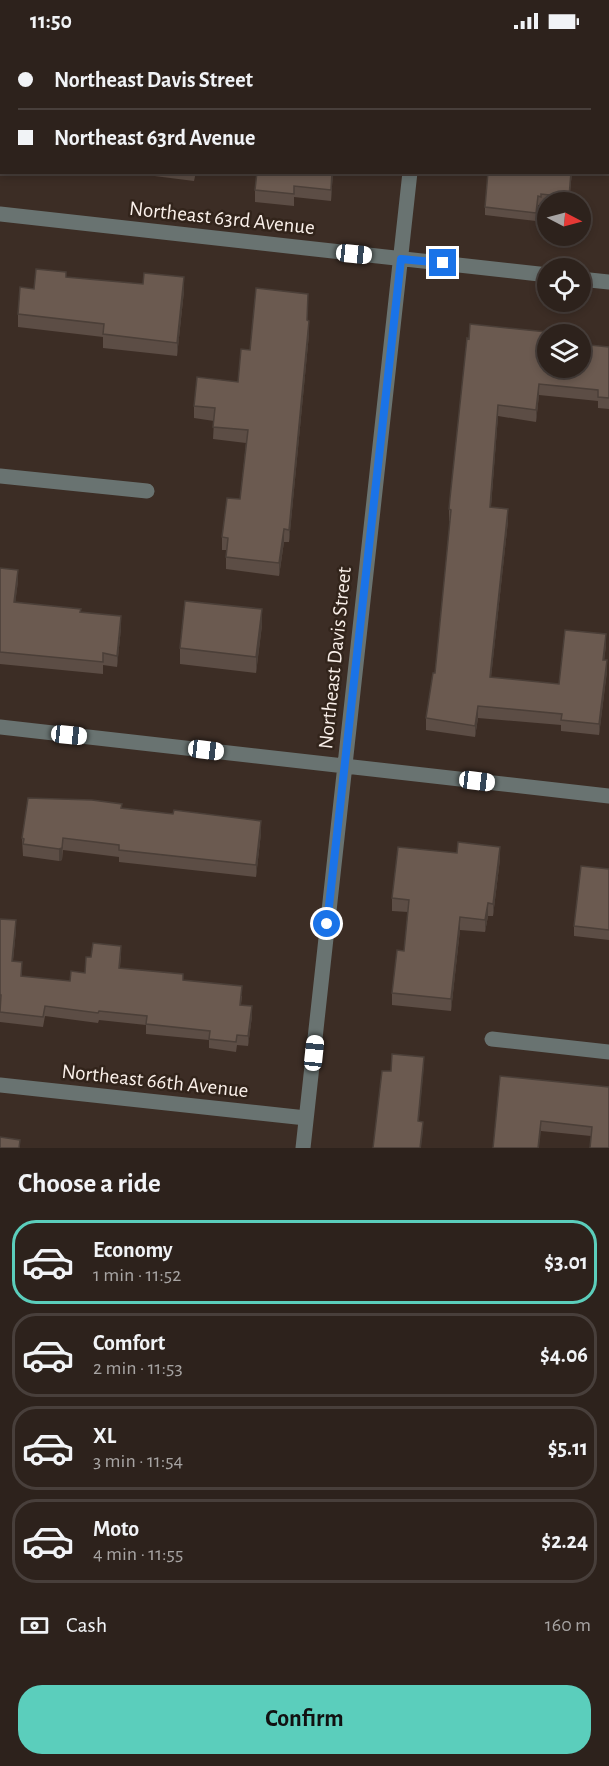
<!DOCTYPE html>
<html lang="en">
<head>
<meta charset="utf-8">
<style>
  :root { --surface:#2d221c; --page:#352a25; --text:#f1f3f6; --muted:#a7a4a3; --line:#483f3b; --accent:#5bcebc }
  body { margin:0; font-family:"Alegreya Sans",sans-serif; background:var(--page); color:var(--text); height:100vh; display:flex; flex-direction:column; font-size:22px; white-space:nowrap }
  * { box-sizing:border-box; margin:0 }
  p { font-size:20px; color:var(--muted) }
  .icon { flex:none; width:33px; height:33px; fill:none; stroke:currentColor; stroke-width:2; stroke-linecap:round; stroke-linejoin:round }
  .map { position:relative; height:1106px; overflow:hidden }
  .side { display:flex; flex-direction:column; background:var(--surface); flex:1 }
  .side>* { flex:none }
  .banner { position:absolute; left:0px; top:0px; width:609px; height:132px; box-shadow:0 3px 9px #0003,0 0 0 2px var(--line); display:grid; align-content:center; height:132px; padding:0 18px; background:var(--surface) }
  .needle { width:39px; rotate:96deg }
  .tools { position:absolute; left:537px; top:150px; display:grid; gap:12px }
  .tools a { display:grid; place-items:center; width:54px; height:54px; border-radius:50%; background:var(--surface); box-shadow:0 3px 9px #0003,0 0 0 2px var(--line); font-size:30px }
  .end { position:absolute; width:27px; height:27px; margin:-14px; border:8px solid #1a73e8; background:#fff; box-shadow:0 0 0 3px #fff }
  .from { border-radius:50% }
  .car { position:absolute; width:18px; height:36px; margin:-18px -9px; border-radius:8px; box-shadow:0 0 4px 2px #0007; background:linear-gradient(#fff 24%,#345 0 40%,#fff 0 76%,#345 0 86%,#fff 0) }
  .banner b { display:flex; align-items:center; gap:21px; height:57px; font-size:22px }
  .banner b+b { border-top:2px solid var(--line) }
  .banner i { width:15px; height:15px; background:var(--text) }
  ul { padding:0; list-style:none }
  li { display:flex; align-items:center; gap:18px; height:84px; margin:0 12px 9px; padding:0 6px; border:3px solid var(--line); border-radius:24px }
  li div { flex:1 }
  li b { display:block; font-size:22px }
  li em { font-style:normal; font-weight:700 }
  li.on { border-color:var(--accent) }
  li>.icon { width:54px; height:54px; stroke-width:1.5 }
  h2 { padding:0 18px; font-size:27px; line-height:72px }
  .pay { display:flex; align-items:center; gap:15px; height:66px; padding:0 18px; font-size:22px }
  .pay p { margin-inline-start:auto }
  .primary-button { display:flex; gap:12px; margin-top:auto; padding:12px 18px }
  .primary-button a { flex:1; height:69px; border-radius:24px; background:var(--accent); color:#111; font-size:24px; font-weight:700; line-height:69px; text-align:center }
  .status { display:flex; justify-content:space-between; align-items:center; height:42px; padding:0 30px; background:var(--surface); direction:ltr }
  .status svg { height:16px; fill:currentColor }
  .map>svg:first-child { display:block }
</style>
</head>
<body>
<div class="status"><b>11:50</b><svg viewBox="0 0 49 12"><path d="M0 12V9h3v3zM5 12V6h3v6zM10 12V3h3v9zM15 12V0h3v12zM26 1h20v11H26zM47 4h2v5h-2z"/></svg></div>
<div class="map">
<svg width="609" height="1106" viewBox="0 0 609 1106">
  <rect width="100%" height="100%" fill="#3c2d25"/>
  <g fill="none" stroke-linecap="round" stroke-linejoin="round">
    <path stroke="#697371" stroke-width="15" d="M0,434L147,449
      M492,997L609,1010"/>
    <path stroke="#697371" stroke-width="15" d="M424,2L425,0
      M0,172L548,233
      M580,237L609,240
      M0,685L609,754
      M0,1043L306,1076
      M303,1106L410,130"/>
  </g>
  <path fill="#5c4d45" d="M0,50H2V107H0Z
    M608,72H609V122H608Z
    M123,130H196L194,139Z
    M333,130L331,159L294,155V164L255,160V148Z
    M572,130L569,160H541V163H538L536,179L485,173V165Z
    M66,235L184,249L177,314L103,306V295L18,285V272L34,247Z
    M308,278L309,292L289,500H284L279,534L226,527V508H222V495L240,457L246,401L213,397L214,379L194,376V364L238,340L250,308Z
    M467,296L548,326L609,305V367L598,366V359L539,353L536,380L498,374L491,465L508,479L491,635L559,642L606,603L604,618L607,629L599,693L561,689V683L478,676L475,695L426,688V676L435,631L450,479H449V467Z
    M0,526L18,539L15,561L80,570L121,586L117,625L103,623V632L0,622Z
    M262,583L256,631L180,622V606Z
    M122,767L261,791L256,835L119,820V815L63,808L62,818L59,819L23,814L22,796Z
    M500,817L493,874H488L485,890L460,888L451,969L392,963V951L404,909L408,870L392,869V856Z
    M609,827V898L574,894V884Z
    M0,877L16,888L13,919L22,930V934L70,939L121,913L120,926L183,938L242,954L241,963L252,974L248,1004L237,1003L236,1010L209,1006V998L146,992V983L99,978L98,981L45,974L43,985L0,980Z
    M500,1034L609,1045L591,1094L541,1089Z"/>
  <path fill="#4b3f38" d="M332,130H333L331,159V148Z
    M571,130H572L569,160V155Z
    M184,235V249L177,314V301Z
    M309,279V292L289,500V488Z
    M539,342V353L536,380V368Z
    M498,363V374L490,476V465Z
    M508,467V479L490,646V635Z
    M284,487V500L279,534V521Z
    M18,528V539L14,572V560Z
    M262,567V583L256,631V615Z
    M121,574V586L117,625V614Z
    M606,592V603L603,629V618Z
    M607,618V629L599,693V682Z
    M478,664V676L475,695V684Z
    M261,779V791L256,835V823Z
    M63,796L62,818L59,819V807Z
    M500,805V817L493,874V862Z
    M488,861V874L485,890V878Z
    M460,875V888L451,969V957Z
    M16,878V888L12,928V919Z
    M252,964V974L248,1004V994Z
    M424,1015V1025L418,1089V1079Z
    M541,1079V1089L539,1106H538Z
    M423,1080V1089L421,1106H420Z"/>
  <path fill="#6b5a50" stroke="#4b3f38" stroke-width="1.5" d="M90,0H121L120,2H90Z
    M272,0H344V2H272Z
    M496,0H549V2H496Z
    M0,50H2V96H0Z
    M608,72H609V114H608Z
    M257,130H332L331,148L294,144V152L255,148Z
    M488,130H571L569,155L541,152V155L538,154L536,171L485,165Z
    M36,227L66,230V235L143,242L144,231L184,235L177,301L103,292L104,282L18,272L20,245L34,247Z
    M256,246L308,252L307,278L309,279L289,488L284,487L279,521L226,515L228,496L222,495L227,456L240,457L248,388L213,385L215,366L194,364L197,335L238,340L241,307L250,308Z
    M470,282L557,291V292H548V326H580V302L609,305V356L598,355V348L539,342L536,368L498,363L490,465L508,467L490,635L559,642L565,588L606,592L603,618H607L599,682L561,678L562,672L478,664L475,684L426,676L433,631H435L451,468L449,467L450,456L467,296L469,297Z
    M0,526L18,528L14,560L81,567L80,570L121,574L117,614L103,611V620L0,610Z
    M185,559L262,567L256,615L180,606Z
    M28,756L92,758L122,762L121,766L173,772L174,768L261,779L256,823L119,808V803L63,796L62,806L59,807L23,802L24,797L22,796Z
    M458,800L500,805L493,862L488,861L485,878L460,875L451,957L392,951L397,908L404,909L409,858L392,856L398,805L457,811Z
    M581,824L609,827V888L574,884Z
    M0,877L16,878L12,919L22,920L21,934L70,939L71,929L85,931L86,915H91L93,901L121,904L119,926L183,932V938L242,944L240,963L252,964L248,994L237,993L236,1000L209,997L210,989L146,982L147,974L99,969L98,971L45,964L43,975L0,970L1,953H0Z
    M392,1012L424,1015L418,1079L423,1080L420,1106H373L382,1029H391Z
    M500,1034L609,1045V1106H590L592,1085L541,1079L538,1106H493Z
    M0,1095L20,1098L19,1106H0Z"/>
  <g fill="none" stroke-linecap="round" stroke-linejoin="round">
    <path stroke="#1a73e8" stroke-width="8" d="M327,882L401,217L443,221"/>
  </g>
  <g text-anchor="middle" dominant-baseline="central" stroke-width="5" stroke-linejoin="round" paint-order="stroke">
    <g font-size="21" fill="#faf0ea" stroke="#32241b">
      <text transform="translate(222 176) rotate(6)">Northeast 63rd Avenue</text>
      <text transform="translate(335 616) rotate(-84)">Northeast Davis Street</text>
      <text transform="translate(155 1039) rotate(6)">Northeast 66th Avenue</text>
    </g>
  </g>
</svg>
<div class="tools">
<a><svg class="needle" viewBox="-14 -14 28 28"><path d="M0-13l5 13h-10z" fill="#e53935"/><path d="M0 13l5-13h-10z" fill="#a7a4a3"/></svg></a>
<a><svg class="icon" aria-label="locate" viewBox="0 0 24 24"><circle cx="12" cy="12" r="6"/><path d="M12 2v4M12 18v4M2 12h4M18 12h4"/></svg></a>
<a><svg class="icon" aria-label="layers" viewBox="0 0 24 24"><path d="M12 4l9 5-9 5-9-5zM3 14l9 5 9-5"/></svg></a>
</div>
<i class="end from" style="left:327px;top:882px"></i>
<i class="end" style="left:443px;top:221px"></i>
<i class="car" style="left:354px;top:212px;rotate:96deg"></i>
<i class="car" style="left:69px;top:693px;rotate:96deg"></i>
<i class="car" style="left:206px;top:708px;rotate:97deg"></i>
<i class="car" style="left:477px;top:739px;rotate:97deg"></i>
<i class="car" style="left:314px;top:1011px;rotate:6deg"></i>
<div class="banner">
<b><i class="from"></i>Northeast Davis Street</b>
<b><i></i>Northeast 63rd Avenue</b>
</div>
</div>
<section class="side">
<h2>Choose a ride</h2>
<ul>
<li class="on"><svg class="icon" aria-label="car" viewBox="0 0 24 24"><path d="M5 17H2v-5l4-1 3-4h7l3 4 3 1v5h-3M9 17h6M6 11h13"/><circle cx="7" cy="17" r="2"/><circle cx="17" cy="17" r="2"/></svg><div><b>Economy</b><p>1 min · 11:52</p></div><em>$3.01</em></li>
<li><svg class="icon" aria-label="car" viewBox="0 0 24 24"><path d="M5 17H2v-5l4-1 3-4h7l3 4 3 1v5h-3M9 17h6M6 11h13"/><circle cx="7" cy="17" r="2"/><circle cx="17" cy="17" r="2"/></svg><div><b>Comfort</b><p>2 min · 11:53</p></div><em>$4.06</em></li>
<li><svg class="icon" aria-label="car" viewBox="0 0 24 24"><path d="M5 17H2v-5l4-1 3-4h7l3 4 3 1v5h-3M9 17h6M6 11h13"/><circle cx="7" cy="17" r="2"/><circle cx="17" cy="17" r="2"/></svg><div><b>XL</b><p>3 min · 11:54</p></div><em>$5.11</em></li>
<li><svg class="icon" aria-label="car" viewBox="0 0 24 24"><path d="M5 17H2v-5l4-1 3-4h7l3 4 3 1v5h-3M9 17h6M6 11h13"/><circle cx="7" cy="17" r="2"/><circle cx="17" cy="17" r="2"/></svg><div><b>Moto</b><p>4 min · 11:55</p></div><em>$2.24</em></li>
</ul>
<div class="pay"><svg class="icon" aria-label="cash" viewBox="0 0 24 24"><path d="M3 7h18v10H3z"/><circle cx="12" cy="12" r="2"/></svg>Cash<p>160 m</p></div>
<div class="primary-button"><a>Confirm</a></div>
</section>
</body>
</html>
